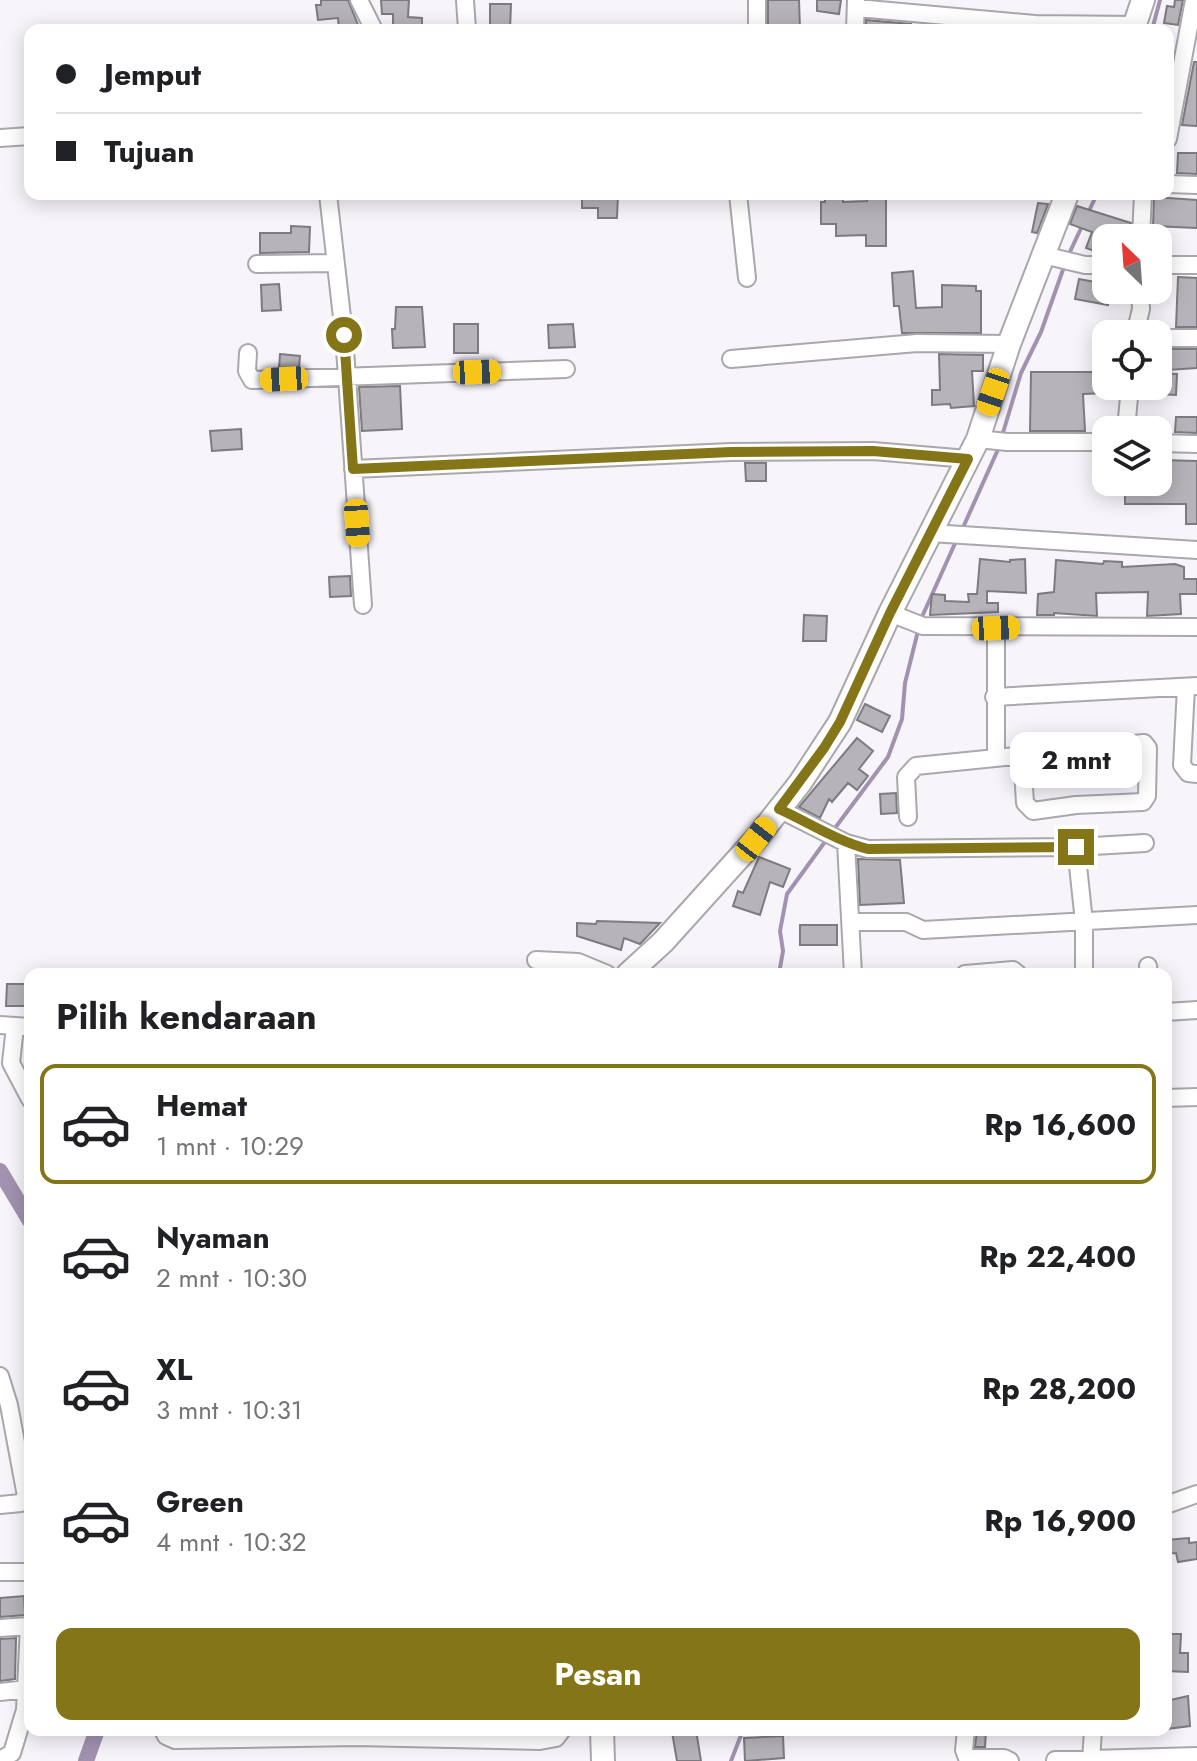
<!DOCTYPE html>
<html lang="id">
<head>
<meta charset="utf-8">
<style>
  :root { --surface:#fff; --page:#f2f2f2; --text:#202124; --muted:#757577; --line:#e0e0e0; --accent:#847518 }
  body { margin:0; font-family:Jost,sans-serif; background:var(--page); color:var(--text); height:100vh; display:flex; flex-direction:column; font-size:30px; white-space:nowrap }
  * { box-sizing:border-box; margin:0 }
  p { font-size:26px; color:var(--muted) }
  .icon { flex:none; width:44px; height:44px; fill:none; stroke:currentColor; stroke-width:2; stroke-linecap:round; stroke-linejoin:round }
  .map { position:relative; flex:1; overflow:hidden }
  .side { position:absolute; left:24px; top:968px; width:1148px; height:768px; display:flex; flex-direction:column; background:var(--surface); border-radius:16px; box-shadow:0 4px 20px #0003 }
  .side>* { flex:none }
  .top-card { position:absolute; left:24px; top:24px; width:1150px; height:176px; border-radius:16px; box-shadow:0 4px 20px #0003; display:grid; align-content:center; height:176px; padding:0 32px; background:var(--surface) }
  .needle { width:52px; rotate:335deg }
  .controls { position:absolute; left:1092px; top:224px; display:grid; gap:16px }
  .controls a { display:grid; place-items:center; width:80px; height:80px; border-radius:16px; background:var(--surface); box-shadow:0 4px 20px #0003; font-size:40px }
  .end { position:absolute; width:36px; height:36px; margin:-18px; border:10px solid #847518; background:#fff; box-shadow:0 0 0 4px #fff }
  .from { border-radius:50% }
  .bubble { position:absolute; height:56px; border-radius:16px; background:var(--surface); box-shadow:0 4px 20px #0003; font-size:26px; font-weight:700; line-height:56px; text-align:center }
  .car { position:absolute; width:24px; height:48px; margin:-24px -12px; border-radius:10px; box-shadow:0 0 6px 2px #0007; background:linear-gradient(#f5c518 24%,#345 0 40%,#f5c518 0 76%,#345 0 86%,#f5c518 0) }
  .top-card b { display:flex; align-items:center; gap:28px; height:76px; font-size:30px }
  .top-card b+b { border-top:2px solid var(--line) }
  .top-card i { width:20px; height:20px; background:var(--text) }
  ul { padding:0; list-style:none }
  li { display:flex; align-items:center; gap:24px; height:120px; margin:0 16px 12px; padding:0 16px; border:4px solid transparent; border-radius:16px }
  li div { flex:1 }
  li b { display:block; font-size:30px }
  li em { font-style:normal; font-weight:700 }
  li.selected { border-color:var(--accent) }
  li>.icon { width:72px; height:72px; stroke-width:1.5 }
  h2 { padding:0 32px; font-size:36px; line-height:96px }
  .primary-button { display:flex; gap:16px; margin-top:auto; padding:16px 32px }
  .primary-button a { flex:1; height:92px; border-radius:16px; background:var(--accent); color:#fff; font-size:32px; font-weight:700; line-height:92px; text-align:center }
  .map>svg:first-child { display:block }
</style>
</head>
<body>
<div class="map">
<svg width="1197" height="1761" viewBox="0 0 1197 1761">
  <rect width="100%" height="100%" fill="#f7f4fa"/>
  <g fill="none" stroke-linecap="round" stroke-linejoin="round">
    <path stroke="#a292b0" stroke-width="4" d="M1152,30L1160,0
      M1088,213L1097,194
      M1068,256L1083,224
      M1002,436L1021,373L1041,332L1065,264
      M961,532L1000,445
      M921,619L957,539
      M832,832L888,757L902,719L905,683L919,627
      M779,974L783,951L780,931L787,894L827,839
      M731,1761L743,1730"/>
    <path stroke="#a292b0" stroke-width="16" d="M0,1171L30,1221
      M86,1761L97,1730"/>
  </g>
  <path fill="#b6b4b9" stroke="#7d7b80" stroke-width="2" d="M321,0H348L360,30H339L338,18L318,20L316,5H321Z
    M381,0H409L408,17L422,18V30H393V14H382Z
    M768,0H799L800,30H768Z
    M817,0H841L839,14L817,11Z
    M1175,0H1183L1178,25L1164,23L1167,6L1174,7Z
    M490,4H511L510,30H490Z
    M866,20L911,24V30H866Z
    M1194,62H1197V126L1182,125Z
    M1178,153H1197V174L1177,173Z
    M582,194H618L617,218H598V208H582Z
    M825,194H843V202L867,201V194H886V246H866V235L836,236V224H821V202H825Z
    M1154,197L1197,200V228L1153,226Z
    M1038,203L1048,204L1037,233L1032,232Z
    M1077,206L1131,223L1130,237L1110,230L1102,254L1086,248L1092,232L1070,224Z
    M291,226L310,227L309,252L260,253V233H291Z
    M913,271L916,308L942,307V285L976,286V291H981V333H902L899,306H894L892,273Z
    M1178,277L1197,278V327H1176Z
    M1079,279L1106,284V290H1111L1108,305L1075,299Z
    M279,284L281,310L262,311L261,285Z
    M396,307H422L425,347L393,348L392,329H395Z
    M454,324H478V353H454Z
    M573,324L575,347L549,348L548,325Z
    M1168,349H1197V368L1168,370Z
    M280,354L300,356L299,367L279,368Z
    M939,354L983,355V371H972L974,406L951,408L950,404L932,405V390H940Z
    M1031,372H1106V393L1083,394L1085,431H1030Z
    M1158,373L1177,374L1176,395L1158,394Z
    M400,386L402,429L362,431L359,387Z
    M1176,417H1197V433L1175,432Z
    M241,429L242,449L212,451L210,431Z
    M1161,460L1197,461V524H1186V504H1125V482H1158V462Z
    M745,463H766V481H746Z
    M980,559L1010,562V560L1025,559L1026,593L987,591V603H998V612L930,615L932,594L945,595V601L969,602L968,594H977Z
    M1056,560L1103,564L1104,561L1122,562V567L1175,564L1184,567V579H1197V594H1180L1181,614L1147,616L1148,592L1096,593L1097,616L1054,613V615H1037L1038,594L1054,592Z
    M350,576L351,596L330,597L329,577Z
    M804,615L827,616L826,641H803Z
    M865,704L890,716L882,732L857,720Z
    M857,738L873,751L859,769L868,776L857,790L848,783L832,802L829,799L820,818L799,807Z
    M896,793L897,813L881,814L880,794Z
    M759,857L790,869L783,887L770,882L760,915L733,906L738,891L743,893Z
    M858,859L900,860L904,903L860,905Z
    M597,921L660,923L640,944L624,938L621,950L577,936V923L596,924Z
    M800,925H837V945H800Z
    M7,984H30V1006H6Z
    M1189,1538V1543L1197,1542V1559L1178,1562L1176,1553L1166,1554V1540Z
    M24,1596L25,1615L0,1617V1598Z
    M1166,1634H1181L1180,1653H1188V1672L1166,1671Z
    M16,1638L15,1679L0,1681V1639Z
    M1188,1696L1190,1726L1166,1729V1701Z
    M696,1730L701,1761H677L672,1732Z
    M977,1731H986L985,1747H975Z
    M783,1736L784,1758L745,1761L744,1738Z"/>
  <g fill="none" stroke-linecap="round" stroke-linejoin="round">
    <defs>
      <path id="minor" d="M359,0L374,30
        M465,0L467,30
        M857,8L1035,24L1135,25
        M757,30V0
        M855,30L856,0
        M0,138L30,136
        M1168,139L1194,0
        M1168,184L1197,185
        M328,194L344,335L363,605
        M738,194L747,278
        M1141,238L1143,194
        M1043,255L1085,265H1106
        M257,264L335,263
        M1158,265H1197
        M1135,334L1141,309L1140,290
        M1158,338H1197
        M248,353L247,371L252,380L566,369
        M731,359L917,343L1009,344
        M1126,430L1130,386
        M978,439L1007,442H1106
        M1158,443L1197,444
        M353,469L731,452L873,451L968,459
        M930,533L1197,550
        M890,613L923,626L1197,627
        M1186,687L1182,765L1188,773L1197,774
        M994,697L1197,686
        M996,758V628
        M779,809L846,843L868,849L1076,847
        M908,817L906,777L916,766L1144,743L1148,748L1147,796L1143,802L1076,805L1033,811L1025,803L1022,754
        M846,843L853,974
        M851,922H906L923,930L1197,915
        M536,960L578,962L607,974
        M1148,966L1149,974
        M965,974L1013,970L1018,974
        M1084,974V922L1076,847L1145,843
        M1166,1012L1197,1010
        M0,1025L30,1027
        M15,1027L11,1063L30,1099
        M1166,1098L1197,1097
        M0,1376L9,1405L26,1496L21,1503L0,1505
        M1166,1505L1197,1494
        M0,1572H30
        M0,1628L29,1626L25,1710L12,1753L0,1760
        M0,1692L26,1689
        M163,1730L166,1736L175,1740L356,1737
        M355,1730L356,1737L540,1741L556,1738L562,1730
        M966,1730L964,1750L967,1758H1004L1010,1761
        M1055,1760L1197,1756
        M1091,1761L1093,1730"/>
      <path id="major" d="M1133,30L1143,0
        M628,974L663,942L756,839L800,783L840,722L890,613L978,439L1009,344L1067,194
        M602,1730L603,1761"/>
    </defs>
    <use href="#minor" stroke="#aaa7ad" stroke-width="20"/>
    <use href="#major" stroke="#aaa7ad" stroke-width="26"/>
    <use href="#minor" stroke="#fff" stroke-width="16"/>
    <use href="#major" stroke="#fff" stroke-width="22"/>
  </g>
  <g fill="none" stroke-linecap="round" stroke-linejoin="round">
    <path stroke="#847518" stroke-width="10" d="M344,335L353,469L731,452L873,451L968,459L890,613L840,722L824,748L779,809C808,822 837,841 868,849L1076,847"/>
  </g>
</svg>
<div class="controls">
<a><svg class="needle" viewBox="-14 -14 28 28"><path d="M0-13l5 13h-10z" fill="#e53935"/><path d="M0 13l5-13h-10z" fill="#757577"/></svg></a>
<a><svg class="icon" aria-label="locate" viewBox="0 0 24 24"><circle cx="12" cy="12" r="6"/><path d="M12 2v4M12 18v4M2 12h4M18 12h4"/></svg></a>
<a><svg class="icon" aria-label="layers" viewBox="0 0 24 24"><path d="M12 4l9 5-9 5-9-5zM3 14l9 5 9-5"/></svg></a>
</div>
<i class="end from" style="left:344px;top:335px"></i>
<i class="end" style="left:1076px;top:847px"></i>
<div class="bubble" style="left:1010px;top:732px;width:132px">2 mnt</div>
<i class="car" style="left:477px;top:372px;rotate:88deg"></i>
<i class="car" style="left:284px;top:379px;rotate:267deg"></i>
<i class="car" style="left:993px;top:392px;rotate:199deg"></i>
<i class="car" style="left:357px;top:523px;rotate:176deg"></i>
<i class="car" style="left:996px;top:628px;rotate:88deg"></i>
<i class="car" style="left:756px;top:839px;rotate:38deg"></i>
<div class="top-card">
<b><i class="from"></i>Jemput</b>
<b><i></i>Tujuan</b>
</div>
<section class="side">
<h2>Pilih kendaraan</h2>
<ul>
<li class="selected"><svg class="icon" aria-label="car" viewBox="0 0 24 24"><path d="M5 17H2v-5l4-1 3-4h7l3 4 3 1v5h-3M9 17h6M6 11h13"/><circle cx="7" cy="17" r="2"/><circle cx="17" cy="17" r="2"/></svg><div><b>Hemat</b><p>1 mnt · 10:29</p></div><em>Rp 16,600</em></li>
<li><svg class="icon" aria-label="car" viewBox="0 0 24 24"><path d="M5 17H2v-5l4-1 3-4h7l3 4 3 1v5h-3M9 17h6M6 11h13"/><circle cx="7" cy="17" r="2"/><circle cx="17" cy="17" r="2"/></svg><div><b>Nyaman</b><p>2 mnt · 10:30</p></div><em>Rp 22,400</em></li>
<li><svg class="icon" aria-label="car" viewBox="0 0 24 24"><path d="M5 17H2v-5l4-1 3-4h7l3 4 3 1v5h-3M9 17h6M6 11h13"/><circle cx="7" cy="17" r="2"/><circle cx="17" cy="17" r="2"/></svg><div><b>XL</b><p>3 mnt · 10:31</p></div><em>Rp 28,200</em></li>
<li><svg class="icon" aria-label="car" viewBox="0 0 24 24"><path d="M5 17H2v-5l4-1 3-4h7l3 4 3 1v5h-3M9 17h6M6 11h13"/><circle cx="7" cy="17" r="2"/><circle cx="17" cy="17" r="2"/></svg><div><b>Green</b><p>4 mnt · 10:32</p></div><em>Rp 16,900</em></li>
</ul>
<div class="primary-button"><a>Pesan</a></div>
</section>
</div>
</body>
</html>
